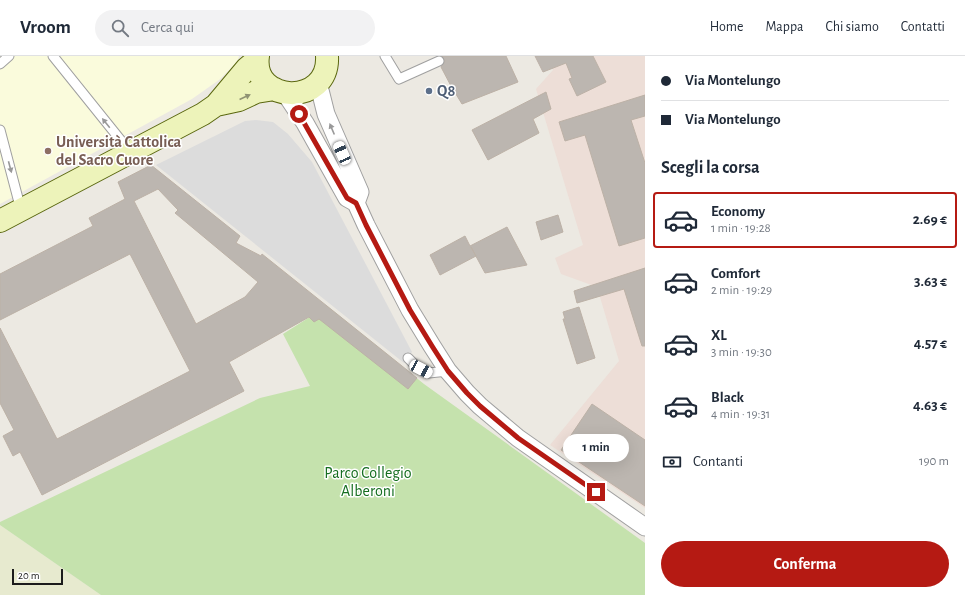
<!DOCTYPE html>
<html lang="it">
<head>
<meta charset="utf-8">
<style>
  :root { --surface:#fff; --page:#f2f2f3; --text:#1f2937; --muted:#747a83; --line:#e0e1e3; --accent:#b51a13 }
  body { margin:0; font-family:"Alegreya Sans",sans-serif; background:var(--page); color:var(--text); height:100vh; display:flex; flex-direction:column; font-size:15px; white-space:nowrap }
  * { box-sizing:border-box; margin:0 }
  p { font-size:13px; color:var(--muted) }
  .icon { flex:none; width:22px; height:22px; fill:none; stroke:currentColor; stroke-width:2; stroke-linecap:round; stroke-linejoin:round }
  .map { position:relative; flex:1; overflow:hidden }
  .drawer { display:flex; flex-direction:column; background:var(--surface); width:320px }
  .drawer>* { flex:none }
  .banner { display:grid; align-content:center; height:88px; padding:0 16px; background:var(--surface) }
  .scale { position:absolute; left:12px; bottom:10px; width:51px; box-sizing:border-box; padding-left:4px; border:2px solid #1c1c1c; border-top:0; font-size:11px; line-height:14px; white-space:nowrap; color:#1c1c1c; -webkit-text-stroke:3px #fff; paint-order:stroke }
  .end { position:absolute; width:18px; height:18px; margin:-9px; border:5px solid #b51a13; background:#fff; box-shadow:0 0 0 2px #fff }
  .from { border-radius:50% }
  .bubble { position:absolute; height:28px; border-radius:14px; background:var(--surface); box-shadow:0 4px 16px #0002; font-size:13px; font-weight:700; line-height:28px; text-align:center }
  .car { position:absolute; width:12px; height:24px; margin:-12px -6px; border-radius:5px; box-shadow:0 0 3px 1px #0007; background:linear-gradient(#fff 24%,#345 0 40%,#fff 0 76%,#345 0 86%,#fff 0) }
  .banner b { display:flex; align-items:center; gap:14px; height:38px; font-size:15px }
  .banner b+b { border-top:1px solid var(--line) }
  .banner i { width:10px; height:10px; background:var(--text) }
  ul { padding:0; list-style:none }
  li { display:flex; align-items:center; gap:12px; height:56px; margin:0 8px 6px; padding:0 8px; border:2px solid transparent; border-radius:4px }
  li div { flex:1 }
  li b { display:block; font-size:15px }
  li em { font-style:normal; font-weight:700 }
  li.selected { border-color:var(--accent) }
  li>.icon { width:36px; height:36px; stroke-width:1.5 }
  h2 { padding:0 16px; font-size:18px; line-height:48px }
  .pay { display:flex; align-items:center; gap:10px; height:44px; padding:0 16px; font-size:15px }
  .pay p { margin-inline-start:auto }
  .cta { display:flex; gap:8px; margin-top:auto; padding:8px 16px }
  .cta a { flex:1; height:46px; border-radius:24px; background:var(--accent); color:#fff; font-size:16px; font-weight:700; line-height:46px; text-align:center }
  header { display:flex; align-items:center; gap:24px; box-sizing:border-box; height:56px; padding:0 20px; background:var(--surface); border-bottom:1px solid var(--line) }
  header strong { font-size:19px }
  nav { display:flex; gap:22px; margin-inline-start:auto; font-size:14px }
  .search { width:280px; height:36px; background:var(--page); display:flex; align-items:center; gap:10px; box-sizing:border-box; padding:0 14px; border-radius:22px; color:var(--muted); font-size:15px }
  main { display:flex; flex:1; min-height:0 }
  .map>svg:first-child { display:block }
</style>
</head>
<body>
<header>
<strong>Vroom</strong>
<div class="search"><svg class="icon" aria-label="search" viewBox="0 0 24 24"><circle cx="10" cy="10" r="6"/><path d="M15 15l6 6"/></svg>Cerca qui</div>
<nav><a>Home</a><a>Mappa</a><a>Chi siamo</a><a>Contatti</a></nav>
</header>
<main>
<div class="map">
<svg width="645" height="539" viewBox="0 0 645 539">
  <rect width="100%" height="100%" fill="#ece9e2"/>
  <path fill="#fafbdc" d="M0,0H239L237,6L219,24L192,43L0,148Z"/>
  <path fill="#edded7" d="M547,0H645V452L550,389L619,305L597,231L561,218L555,202L583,189L536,33L553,14Z"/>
  <path fill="#e7eacf" d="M0,469L101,539H0Z"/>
  <path fill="#c5e2ad" d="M327,250L424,328L645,487V539H101L0,469V466L260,342L310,330L283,278Z"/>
  <path fill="#dcdcdc" d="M256,64L273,66L288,78L312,106L412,296L404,307L156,109L245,65Z"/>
  <path fill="#bcb6b0" stroke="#bcb1a6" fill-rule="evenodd" d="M442,0H506L518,26L462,48L451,30L441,11L445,5Z
    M535,0H593L606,26L577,40L569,23L572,22L566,7L543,16Z
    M546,36L551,53L533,63L539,77L488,104L472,74Z
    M645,39V60L631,64L645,107V182L619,190L585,79L565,85L559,66Z
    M151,109L240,180L236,187L261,200L262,198L417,322L408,333L319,263L314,266L309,261L229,306L244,335L42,439L20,396L13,400L3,380L14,374L0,347V272L57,383L190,315L130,198L0,264V218L93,170L89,162L125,143L118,126ZM158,133L178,154L175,157L258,226L245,241L196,268L134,145Z
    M558,159L563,176L541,184L536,166Z
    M507,171L527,209L485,217L471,191L476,200L440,219L430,199L465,180L470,190Z
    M645,212V290H642L624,233L577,247L574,235Z
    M579,251L595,302L577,308L563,263H565L563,256Z
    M592,348L645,384V450L561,394Z"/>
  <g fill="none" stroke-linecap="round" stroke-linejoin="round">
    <defs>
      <path id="lane" d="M53,0L131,97
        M385,0L399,23L439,5
        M0,8L9,0
        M0,74L21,154
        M408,302L415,309L429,317L448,315"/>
      <path id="street" d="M318,26L326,58L360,136L356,147
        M285,37L305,67L347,142L356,147L366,169L410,254L432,290L448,315L467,337L480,350L518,382L645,471"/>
      <path id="secondary" d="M258,0C251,48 330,51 327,0
        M216,49L239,44L256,36L275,33
        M0,165L203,58L216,49L247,12L257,4"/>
    </defs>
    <use href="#lane" stroke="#a0a0a0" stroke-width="11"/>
    <use href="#street" stroke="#a0a0a0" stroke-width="19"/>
    <use href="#secondary" stroke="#5a670f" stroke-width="24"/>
    <use href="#lane" stroke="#fff" stroke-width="9"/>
    <use href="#street" stroke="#fff" stroke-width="17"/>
    <use href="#secondary" stroke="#edf3ba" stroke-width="22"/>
  </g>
  <defs><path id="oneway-solid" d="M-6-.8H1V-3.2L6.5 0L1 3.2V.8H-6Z"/></defs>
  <use fill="#8f9273" href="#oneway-solid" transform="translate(245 41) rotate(-25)"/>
  <g fill="#999">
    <use href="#oneway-solid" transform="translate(106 67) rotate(-129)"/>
    <use href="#oneway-solid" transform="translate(332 73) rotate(-113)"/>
    <use href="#oneway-solid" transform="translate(10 111) rotate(75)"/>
  </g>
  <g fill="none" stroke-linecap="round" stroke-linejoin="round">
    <path stroke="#b51a13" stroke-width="5" d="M299,58L347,142L356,147L366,169L410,254L432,290L448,315L467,337L480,350L518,382L596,436"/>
  </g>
  <circle fill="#5c6f8a" stroke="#fff" stroke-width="1.5" cx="429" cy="35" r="4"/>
  <circle fill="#8d6e63" stroke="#fff" stroke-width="1.5" cx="48" cy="95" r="4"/>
  <g text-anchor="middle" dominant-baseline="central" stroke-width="3" stroke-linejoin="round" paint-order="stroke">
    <g font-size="16" font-weight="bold" fill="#4e5e75" stroke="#fff" text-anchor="start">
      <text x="437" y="35">Q8</text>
    </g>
    <g font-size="16" font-weight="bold" fill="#785e54" stroke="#fff" text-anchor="start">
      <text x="56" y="86">Università Cattolica<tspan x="56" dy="18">del Sacro Cuore</tspan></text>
    </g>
    <g font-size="16" fill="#156e20" stroke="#fff">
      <text x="368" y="417">Parco Collegio<tspan x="368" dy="18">Alberoni</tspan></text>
    </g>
  </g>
</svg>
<div class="scale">20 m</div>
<i class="end from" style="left:299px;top:58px"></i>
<i class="end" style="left:596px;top:436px"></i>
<div class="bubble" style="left:563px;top:378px;width:66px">1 min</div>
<i class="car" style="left:342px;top:97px;rotate:336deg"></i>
<i class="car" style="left:421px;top:313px;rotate:118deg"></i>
</div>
<section class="drawer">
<div class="banner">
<b><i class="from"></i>Via Montelungo</b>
<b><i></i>Via Montelungo</b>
</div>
<h2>Scegli la corsa</h2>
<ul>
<li class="selected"><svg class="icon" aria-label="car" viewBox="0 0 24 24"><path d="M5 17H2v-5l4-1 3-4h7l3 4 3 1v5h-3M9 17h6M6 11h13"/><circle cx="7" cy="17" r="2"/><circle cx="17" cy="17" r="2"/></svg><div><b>Economy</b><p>1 min · 19:28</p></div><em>2.69 €</em></li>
<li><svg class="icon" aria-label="car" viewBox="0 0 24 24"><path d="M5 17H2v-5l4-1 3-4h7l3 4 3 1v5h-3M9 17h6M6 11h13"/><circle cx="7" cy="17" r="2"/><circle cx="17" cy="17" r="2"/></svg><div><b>Comfort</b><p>2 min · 19:29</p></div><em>3.63 €</em></li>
<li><svg class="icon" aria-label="car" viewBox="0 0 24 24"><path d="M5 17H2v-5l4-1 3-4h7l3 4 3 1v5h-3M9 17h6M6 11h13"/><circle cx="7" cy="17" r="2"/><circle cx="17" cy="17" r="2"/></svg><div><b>XL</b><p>3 min · 19:30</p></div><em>4.57 €</em></li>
<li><svg class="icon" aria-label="car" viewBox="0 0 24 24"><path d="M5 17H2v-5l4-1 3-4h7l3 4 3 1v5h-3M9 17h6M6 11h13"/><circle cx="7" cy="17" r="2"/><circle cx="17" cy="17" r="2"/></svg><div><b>Black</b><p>4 min · 19:31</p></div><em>4.63 €</em></li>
</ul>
<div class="pay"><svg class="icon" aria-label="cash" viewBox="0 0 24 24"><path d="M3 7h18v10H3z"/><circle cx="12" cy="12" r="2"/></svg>Contanti<p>190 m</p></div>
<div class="cta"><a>Conferma</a></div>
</section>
</main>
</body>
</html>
